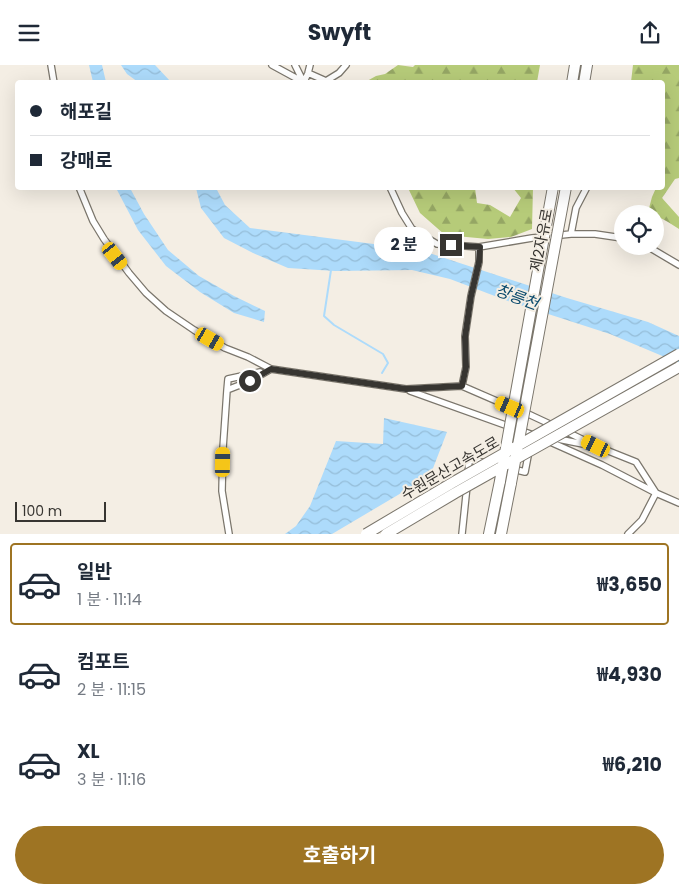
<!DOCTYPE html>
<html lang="ko">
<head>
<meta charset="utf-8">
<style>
  :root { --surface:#fff; --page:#f2f2f3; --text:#1f2937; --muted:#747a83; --line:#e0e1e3; --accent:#9e7423 }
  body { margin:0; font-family:Poppins,"Noto Sans KR",sans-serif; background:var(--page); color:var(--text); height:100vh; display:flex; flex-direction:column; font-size:19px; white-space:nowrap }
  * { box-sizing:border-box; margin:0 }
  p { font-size:16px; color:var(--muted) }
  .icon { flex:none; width:28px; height:28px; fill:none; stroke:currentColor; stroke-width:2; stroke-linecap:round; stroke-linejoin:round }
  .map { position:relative; height:469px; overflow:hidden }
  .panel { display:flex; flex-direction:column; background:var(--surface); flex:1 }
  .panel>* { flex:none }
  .hud { position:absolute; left:15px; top:15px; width:650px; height:110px; border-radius:5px; box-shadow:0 5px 20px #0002; display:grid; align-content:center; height:110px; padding:0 15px; background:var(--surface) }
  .buttons { position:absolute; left:614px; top:140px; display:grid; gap:10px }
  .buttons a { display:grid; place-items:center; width:50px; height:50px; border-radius:50%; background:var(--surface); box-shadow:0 5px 20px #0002; font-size:25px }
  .scale { position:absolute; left:15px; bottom:12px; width:91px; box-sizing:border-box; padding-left:5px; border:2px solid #373531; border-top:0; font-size:14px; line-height:18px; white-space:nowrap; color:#373531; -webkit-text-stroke:4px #f4eee4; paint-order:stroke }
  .end { position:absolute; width:22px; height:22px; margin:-11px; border:6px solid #373531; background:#fff; box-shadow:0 0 0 2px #fff }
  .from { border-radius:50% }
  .bubble { position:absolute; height:35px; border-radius:18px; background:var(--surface); box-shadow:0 5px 20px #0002; font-size:16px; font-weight:700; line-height:35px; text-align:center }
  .car { position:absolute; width:15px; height:30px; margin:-15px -8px; border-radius:6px; box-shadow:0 0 4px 1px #0007; background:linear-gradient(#f5c518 24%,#345 0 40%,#f5c518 0 76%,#345 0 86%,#f5c518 0) }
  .hud b { display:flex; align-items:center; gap:18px; height:48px; font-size:19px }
  .hud b+b { border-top:1px solid var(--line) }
  .hud i { width:12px; height:12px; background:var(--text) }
  ul { padding:9px 0 0; list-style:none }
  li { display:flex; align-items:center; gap:15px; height:82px; margin:0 10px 8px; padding:0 5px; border:2px solid transparent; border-radius:5px }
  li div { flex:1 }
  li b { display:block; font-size:19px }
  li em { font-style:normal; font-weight:700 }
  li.active { border-color:var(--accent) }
  li>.icon { width:45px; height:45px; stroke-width:1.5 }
  .button { display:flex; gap:10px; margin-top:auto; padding:10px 15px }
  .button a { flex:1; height:58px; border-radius:30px; background:var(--accent); color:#fff; font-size:20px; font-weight:700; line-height:58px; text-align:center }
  header { display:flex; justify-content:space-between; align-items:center; height:65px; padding:0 15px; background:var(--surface); font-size:22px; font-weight:700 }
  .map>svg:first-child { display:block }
</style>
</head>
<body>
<header><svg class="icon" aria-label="menu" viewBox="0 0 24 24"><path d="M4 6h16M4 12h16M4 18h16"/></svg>Swyft<svg class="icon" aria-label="share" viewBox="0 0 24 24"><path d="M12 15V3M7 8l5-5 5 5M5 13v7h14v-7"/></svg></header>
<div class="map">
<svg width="679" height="469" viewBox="0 0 679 469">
  <defs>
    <pattern id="forest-firs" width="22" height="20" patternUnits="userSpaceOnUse" patternTransform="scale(1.25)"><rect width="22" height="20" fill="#b6cb79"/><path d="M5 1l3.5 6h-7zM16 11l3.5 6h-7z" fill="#95a664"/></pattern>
    <pattern id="water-waves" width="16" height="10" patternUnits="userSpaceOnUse" patternTransform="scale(1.25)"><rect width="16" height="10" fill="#addbfb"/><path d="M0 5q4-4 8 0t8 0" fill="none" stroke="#95bdd8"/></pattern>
  </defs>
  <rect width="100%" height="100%" fill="#f4eee4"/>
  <path fill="url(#forest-firs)" d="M398,0L413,2L415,0H540L537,17L372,18L367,16L376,11L385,9Z
    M633,0H679V113L675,114L662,133L679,152V164L668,157L655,150V149L648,147L652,132L656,123L662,122V18L631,17Z
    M408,123H475L477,138L490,140L510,152L521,133L513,123H533L532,164L511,172L488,174L445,170L420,148Z"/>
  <path fill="url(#water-waves)" d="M89,0H102L106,17H93Z
    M121,0H155L171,17H138L127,9Z
    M116,123H130L144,149L168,185L199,211L234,231L265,246L264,257L234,248L200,227L166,201L138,165Z
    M196,123H216L225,140L250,163L420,185L567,233L648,257L679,271V298L610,269L508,236L450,214L412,205L335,206L288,203L253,188L224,173L201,143Z
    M384,353L447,367L430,411L332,469H285L296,461L310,441L336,376L383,379Z"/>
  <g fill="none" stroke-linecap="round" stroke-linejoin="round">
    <path stroke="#addbfb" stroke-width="2" d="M331,205L324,251L334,260L383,289L388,298L382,308"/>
    <defs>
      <path id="street" d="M51,0L54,18
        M272,0L305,18
        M295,0L303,16
        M308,8L326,16L339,8L346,0
        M304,17L308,8L310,0
        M79,122L93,156L104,174L129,208L146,228L166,246L194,265L225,283L248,292L271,304L406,324L462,321L515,344
        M390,122L402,148L412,164L437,179L479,182L532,173L571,169H595L622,173
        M571,169L576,143L587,122
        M647,181L679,200
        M462,321L466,302L465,271L471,231L479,197V182
        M227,325L228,314L260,307
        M410,326L536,371
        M524,347L554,361
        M565,366L596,381L636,397L656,428L679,438
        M553,373L588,380
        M546,375L602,400L656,428L642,455L628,469
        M513,404L525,407L529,386
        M468,410L469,395L487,398
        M229,469L222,426L223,383L227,325L250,316L271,304
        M462,469L467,421"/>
      <path id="highway" d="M572,18L575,0
        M584,18L587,0
        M489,469L500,416
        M501,469L511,418"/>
    </defs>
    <use href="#street" stroke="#7b766c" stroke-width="8"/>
    <use href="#highway" stroke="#7b766c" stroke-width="12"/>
    <use href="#street" stroke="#fff" stroke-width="5.5"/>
    <use href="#highway" stroke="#fff" stroke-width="10"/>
    <defs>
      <path id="highway-bridge" d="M500,416L553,122
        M511,418L566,122
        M366,469L452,418L679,289
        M386,469L455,428L679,302"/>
    </defs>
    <use href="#highway-bridge" stroke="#7b766c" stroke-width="12" stroke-linecap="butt"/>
    <use href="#highway-bridge" stroke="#fff" stroke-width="10"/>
  </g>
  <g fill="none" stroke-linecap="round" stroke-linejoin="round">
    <path stroke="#373531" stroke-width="6" d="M250,316L271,304L406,324L462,321L466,302L465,272L471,231L479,197L480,182L451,180"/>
  </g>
  <g text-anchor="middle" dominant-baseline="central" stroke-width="4" stroke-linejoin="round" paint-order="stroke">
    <g font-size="15" fill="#373531" stroke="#f4eee4">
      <text transform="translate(541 175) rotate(-79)">제2자유로</text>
      <text transform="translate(450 403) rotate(-30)">수원문산고속도로</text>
    </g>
    <g font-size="16" font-style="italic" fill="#09496c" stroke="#f4eee4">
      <text transform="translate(517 232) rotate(20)">창릉천</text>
    </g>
  </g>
</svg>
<div class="buttons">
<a><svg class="icon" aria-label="locate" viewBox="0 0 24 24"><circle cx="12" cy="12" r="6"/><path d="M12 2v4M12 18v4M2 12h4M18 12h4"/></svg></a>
</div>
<div class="scale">100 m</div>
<i class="end from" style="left:250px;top:316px"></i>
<i class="end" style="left:451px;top:180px"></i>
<div class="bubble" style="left:374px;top:162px;width:60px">2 분</div>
<i class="car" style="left:115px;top:191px;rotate:142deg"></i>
<i class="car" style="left:210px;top:274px;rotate:120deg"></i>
<i class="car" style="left:510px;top:342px;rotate:293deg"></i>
<i class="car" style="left:596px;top:381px;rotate:296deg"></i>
<i class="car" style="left:223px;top:397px;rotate:1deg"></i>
<div class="hud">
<b><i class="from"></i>해포길</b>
<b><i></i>강매로</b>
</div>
</div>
<section class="panel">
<ul>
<li class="active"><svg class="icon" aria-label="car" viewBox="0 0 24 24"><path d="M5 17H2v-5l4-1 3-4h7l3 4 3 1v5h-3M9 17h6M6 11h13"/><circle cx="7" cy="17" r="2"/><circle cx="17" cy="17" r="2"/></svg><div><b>일반</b><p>1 분 · 11:14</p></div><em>₩3,650</em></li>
<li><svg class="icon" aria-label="car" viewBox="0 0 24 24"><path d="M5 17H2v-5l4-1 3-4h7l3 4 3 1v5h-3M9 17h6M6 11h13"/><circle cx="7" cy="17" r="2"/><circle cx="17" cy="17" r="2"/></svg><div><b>컴포트</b><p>2 분 · 11:15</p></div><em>₩4,930</em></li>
<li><svg class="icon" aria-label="car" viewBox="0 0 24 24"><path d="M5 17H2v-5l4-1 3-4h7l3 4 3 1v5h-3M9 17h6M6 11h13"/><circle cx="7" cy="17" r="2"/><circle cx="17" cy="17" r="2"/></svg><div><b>XL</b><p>3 분 · 11:16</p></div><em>₩6,210</em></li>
</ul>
<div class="button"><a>호출하기</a></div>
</section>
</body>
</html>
